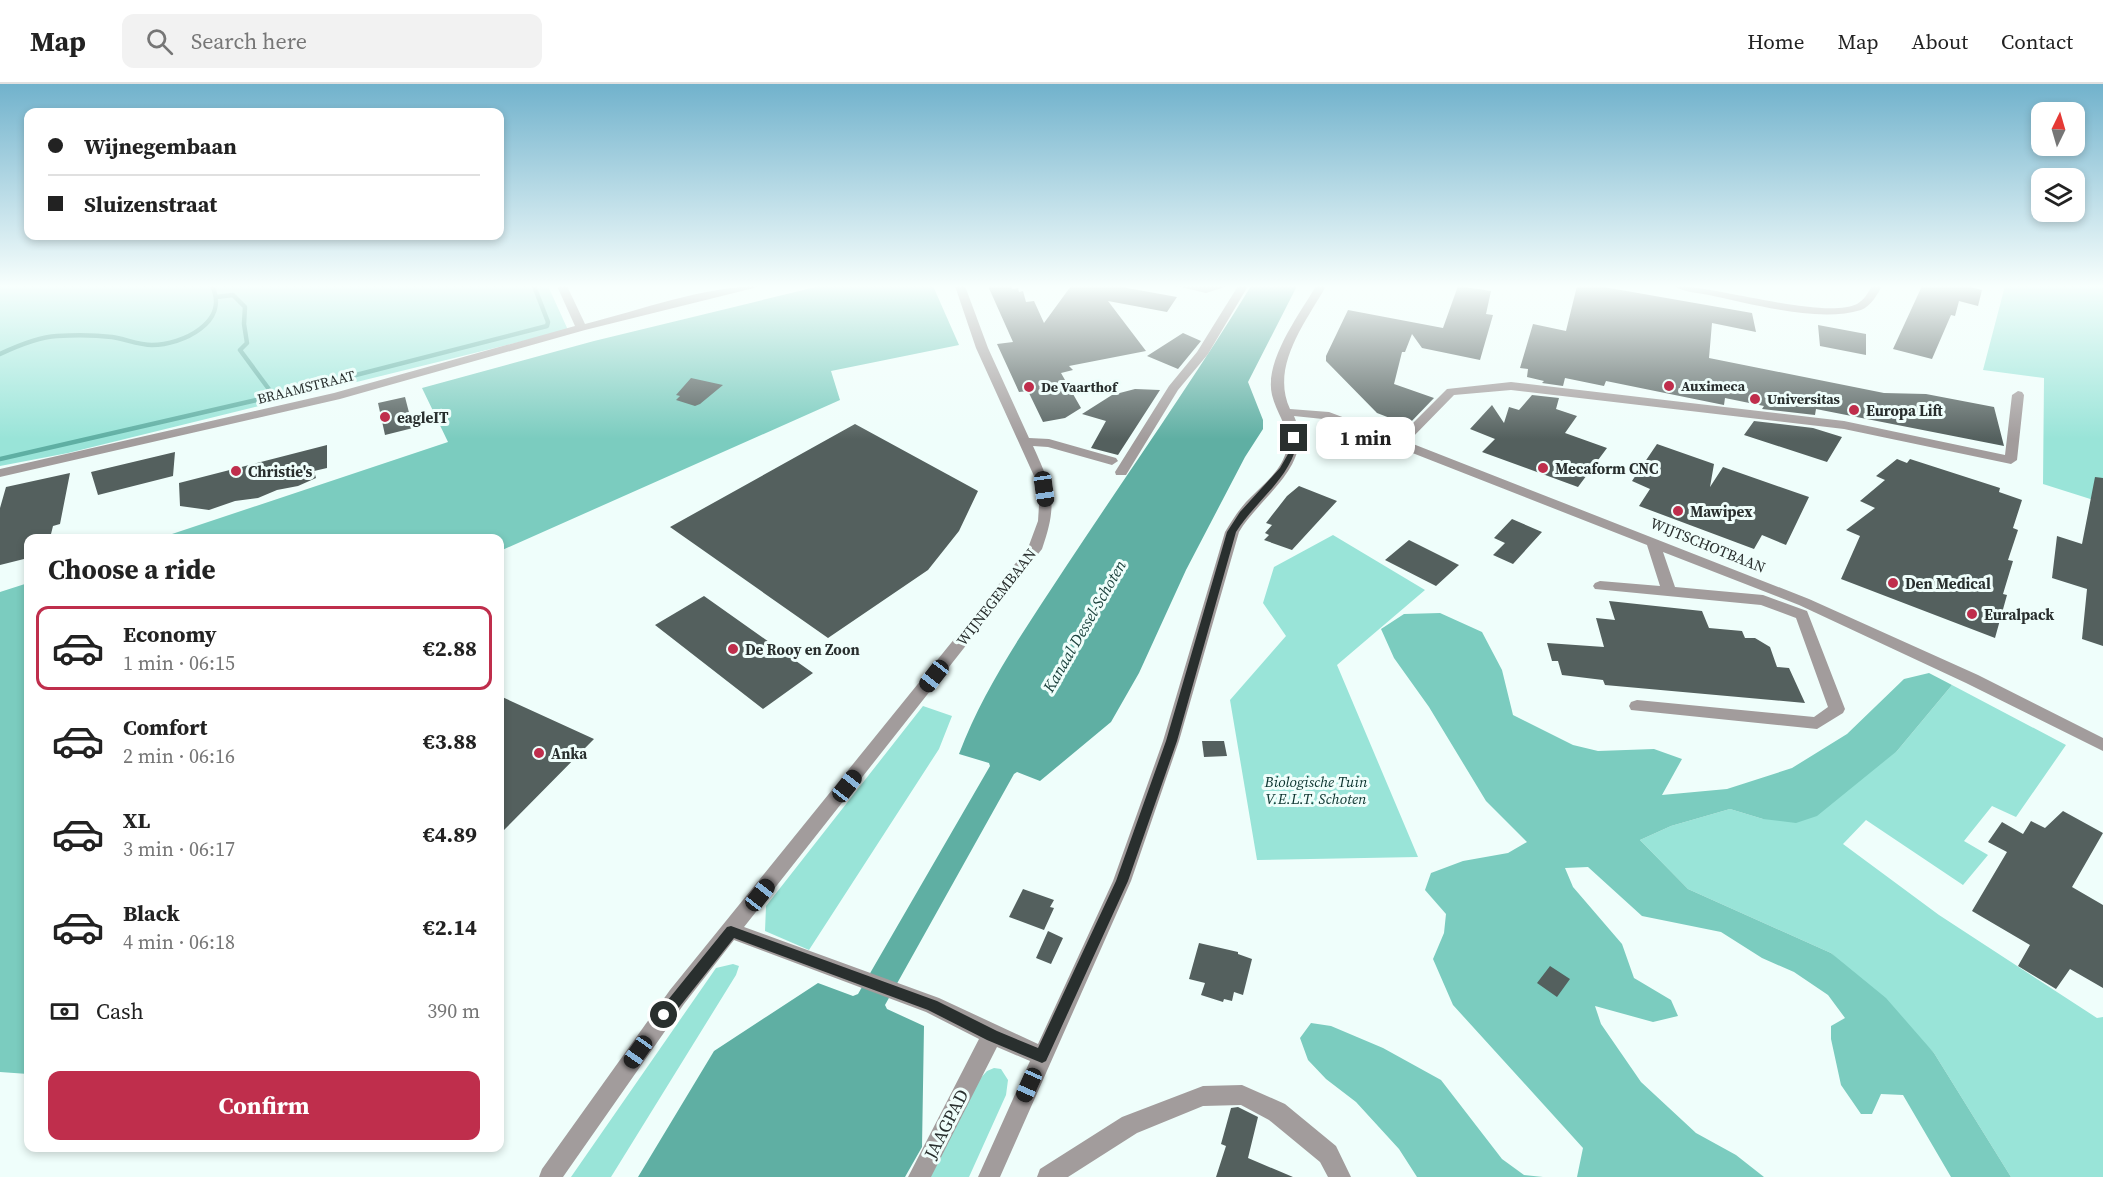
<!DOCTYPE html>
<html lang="en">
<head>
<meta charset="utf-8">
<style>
  :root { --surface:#fff; --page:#f2f2f2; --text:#222; --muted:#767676; --line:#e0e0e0; --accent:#bf2e4c }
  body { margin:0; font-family:"Source Serif 4",serif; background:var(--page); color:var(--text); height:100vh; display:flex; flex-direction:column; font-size:22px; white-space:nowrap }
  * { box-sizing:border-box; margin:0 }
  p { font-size:20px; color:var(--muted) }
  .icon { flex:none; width:33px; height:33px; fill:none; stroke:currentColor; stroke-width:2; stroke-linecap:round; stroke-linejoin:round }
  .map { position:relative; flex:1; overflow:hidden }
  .panel { position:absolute; left:24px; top:450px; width:480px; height:618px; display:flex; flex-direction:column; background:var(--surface); border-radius:12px; box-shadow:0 3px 9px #0003 }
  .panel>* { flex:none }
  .guide { position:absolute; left:24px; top:24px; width:480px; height:132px; border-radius:12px; box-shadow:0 3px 9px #0003; display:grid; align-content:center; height:132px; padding:0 24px; background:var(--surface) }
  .needle { width:39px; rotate:5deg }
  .fabs { position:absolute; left:2031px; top:18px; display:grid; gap:12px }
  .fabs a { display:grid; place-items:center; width:54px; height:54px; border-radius:12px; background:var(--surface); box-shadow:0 3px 9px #0003; font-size:30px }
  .end { position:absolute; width:27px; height:27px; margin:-14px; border:8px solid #292f2e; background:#fff; box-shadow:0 0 0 3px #fff }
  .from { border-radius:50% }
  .bubble { position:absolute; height:42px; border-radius:12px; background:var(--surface); box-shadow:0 3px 9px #0003; font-size:20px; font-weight:700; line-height:42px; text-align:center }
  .car { position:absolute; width:18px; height:36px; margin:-18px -9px; border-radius:8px; box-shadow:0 0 4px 2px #0007; background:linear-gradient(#222 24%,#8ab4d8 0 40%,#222 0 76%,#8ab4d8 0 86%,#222 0) }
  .guide b { display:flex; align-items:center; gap:21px; height:57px; font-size:22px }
  .guide b+b { border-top:2px solid var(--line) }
  .guide i { width:15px; height:15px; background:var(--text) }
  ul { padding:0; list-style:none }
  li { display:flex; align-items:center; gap:18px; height:84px; margin:0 12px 9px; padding:0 12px; border:3px solid transparent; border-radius:12px }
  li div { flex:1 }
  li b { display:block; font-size:22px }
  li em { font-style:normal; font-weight:700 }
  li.active { border-color:var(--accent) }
  li>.icon { width:54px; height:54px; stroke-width:1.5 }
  h2 { padding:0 24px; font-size:27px; line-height:72px }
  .pay { display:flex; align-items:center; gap:15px; height:66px; padding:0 24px; font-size:22px }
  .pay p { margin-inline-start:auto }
  .primary-button { display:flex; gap:12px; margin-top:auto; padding:12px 24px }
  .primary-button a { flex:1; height:69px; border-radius:12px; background:var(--accent); color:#fff; font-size:24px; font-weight:700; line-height:69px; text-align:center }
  header { display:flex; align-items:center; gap:36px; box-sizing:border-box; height:84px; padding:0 30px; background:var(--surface); border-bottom:2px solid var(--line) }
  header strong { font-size:28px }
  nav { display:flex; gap:33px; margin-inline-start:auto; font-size:21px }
  .search { width:420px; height:54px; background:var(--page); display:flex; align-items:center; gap:15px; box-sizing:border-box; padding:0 21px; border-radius:12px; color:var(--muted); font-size:22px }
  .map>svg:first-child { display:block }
</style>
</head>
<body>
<header>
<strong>Map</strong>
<div class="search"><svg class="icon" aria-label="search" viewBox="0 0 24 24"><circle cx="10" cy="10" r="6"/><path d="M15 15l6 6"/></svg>Search here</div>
<nav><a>Home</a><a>Map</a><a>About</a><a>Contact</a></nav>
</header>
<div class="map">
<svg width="2103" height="1093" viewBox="0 0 2103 1093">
  <rect width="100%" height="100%" fill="#effefb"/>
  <path fill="#99e4d8" d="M0,202H548L568,246L68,369L0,382Z
    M2005,202H2103V419L2043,400L2044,294L1983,286Z
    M1333,451L1425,506L1337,581L1418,773L1257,776L1230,616L1286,552L1263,519L1274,483Z
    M1952,601L2066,661L2016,733L1992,722L1964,757L1988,771L1963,801L1866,736L1843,760L1939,831L2097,934L2103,933V1093H2011L1934,969L1831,869L1688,805L1640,756L1671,742L1730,725L1763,735L1897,667Z
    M923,622L952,632L939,665L809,866L765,847L766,822Z
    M733,880L739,882L736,891L611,1093H571L716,884Z
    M994,984L1001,985L1008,996L1006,1011L969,1093H928L976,999L987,987Z"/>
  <path fill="#7bccbf" d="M820,202H933L959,261L831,287L840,316L500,467V454H160L448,358L422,304L594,257Z
    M28,499V990L0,988V508Z
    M1440,529L1482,548L1502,586L1513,631L1573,661L1598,667L1654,665L1682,675L1662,711L1727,705L1792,684L1847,650L1904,595L1929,589L1952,601L1897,667L1817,732L1796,739L1763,735L1730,725L1671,742L1640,756L1688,805L1831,869L1886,914L1934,969L2011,1093H1951L1903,1011L1881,1010L1872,1030H1861L1841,1001L1831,955V942L1845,934L1828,911L1794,888L1762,874L1721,848L1642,832L1588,783L1565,784L1573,803L1622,860L1634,894L1671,916L1678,932L1653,938L1595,922L1601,940L1641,998L1696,1049L1736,1071L1764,1093H1577L1583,1064L1453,921L1433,875L1444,849L1446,830L1425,806L1431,789L1463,777L1508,769L1527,758L1486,717L1429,623L1394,574L1381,545L1404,530Z
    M1311,939L1331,942L1383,964L1441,996L1502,1075L1524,1091L1543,1093H1417L1399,1065L1356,1018L1326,995L1308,976L1300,954Z"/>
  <path fill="#5fafa3" d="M1251,202H1297L1248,298L1263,336V345L1245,373L1186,486L1139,589L1111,638L1040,697L1017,688L1014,690L885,921L887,925L924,942L922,1063L905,1093H638L714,967L818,899L853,912L858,910L990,682L989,679L959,670C984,603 1026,544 1065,484C1127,390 1192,298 1251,202Z"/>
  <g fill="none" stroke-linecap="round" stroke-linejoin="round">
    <path stroke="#5fafa3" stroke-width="4.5" d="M216,213L233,211L245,223L244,240L247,259L240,266L274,312
      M0,270C17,262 38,253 57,252C74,251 95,251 112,253C125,255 139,261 152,261C182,261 230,238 212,202
      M0,375L274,312L547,242L548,238L534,202"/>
  </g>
  <path fill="#54605e" d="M988,202H1011L1012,205L1018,204L1019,208L1023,207L1026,218L1034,217L1044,239L1071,202H1116L1177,213L1167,228L1108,217L1146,267L1069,282L1073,286L1061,289L1081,324L1065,334L1043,338L1028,307L1019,308L997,260L1013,258Z
    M1458,202L1491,207L1486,230L1493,231L1480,276L1422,264L1412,250L1405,268H1402L1394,300L1434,314L1408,341L1377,329L1326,277V272L1348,226L1443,244Z
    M1577,202H1598L1752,229L1756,248L1712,239L1709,274L1884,309L1926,310L1994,323L2004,362L1816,325L1815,331L1762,325L1764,322L1725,314L1724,321L1719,320L1606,297L1604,302L1565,294L1563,302L1542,299L1544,297L1527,293L1528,285L1520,284L1533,240L1566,247Z
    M1922,202H1967L1982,206L1978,222L1959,217L1955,232L1951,231L1932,275L1893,265Z
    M1818,241L1866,250V271L1820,262Z
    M1183,249L1201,257L1178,285L1147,272Z
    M691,294L723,301L700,320L695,322L676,316L680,312L676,311Z
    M1135,305L1160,306L1118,371L1091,364L1106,337L1082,330L1112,311Z
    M1532,311L1559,314L1556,325L1577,332L1565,349L1607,364L1578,403L1482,368L1495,355L1470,345L1492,321L1504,339L1509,323L1519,326Z
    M405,313L413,344L385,351L378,319Z
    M1754,337L1813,344L1842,353L1827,378L1744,351Z
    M855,340L978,407L959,447L928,486L828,554L670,443Z
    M1657,360L1714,380L1710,403L1723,383L1809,413L1786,461L1762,451L1754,465L1639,422L1650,405L1632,397Z
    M327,361V384L314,387L316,394L298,402L277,406L258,414L235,417L209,426L180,422L179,399Z
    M175,368L173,392L98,411L91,388Z
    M1897,375L1907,379L1910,375L2000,404L1999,408L2022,416L2013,444L2018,446L2008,476L2013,477L2003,510L2007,511L1995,554L1841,495L1860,452L1846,446L1875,424L1860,417L1885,396L1876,392Z
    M70,389L60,440L53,442L50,454H28V474L0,481V424L6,403Z
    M2095,393L2103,394V562L2082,555L2087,505L2052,494L2057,452L2082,460Z
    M1299,402L1337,417L1292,466L1264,456L1269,451L1265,449L1272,441L1266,439L1287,412Z
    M1512,435L1542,448L1513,480L1493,471L1505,459L1494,454Z
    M1409,456L1459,481L1436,502L1385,476Z
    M704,512L813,589L763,625L655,541Z
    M1609,517L1702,527L1709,544L1742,547L1745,554H1755L1770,563L1777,583L1789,584L1805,619L1605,601L1603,596L1562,591L1558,577H1552L1547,559L1604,563L1596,534L1615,536Z
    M500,612L594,655L500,750Z
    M1202,657H1224L1227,672L1204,673Z
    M2063,727L2103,749L2072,803L2103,821V904L2070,885L2056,905L2018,882L2030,861L1972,827L2007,768L1988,758L2002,738L2023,750L2031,737L2045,744Z
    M1023,805L1054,816L1050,823L1054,824L1044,846L1009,833Z
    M1048,847L1063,854L1051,880L1036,874Z
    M1199,859L1238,868V870L1252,875L1243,911L1234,908L1232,917L1224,915L1223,918L1201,911L1205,899L1189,895Z
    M1550,882L1570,895L1557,913L1537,899Z
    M1238,1023L1258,1033L1248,1074L1293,1093H1216L1226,1062L1221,1060L1231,1024Z"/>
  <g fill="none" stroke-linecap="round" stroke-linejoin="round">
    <path fill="#a29c9c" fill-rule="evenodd" d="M557,202H567L585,240C641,226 704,202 762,202L585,246L340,315L0,393V385L334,309L575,242Z
      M955,202H965L988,264L1029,354L1049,355L1116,374L1118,377L1112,381L1048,363L1033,362C1053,406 1058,419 1042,465L744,843L939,914L1038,960L1113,797L1163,657L1225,448C1231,438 1238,427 1246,418C1260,403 1280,389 1286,368C1292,345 1277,332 1272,311C1264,277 1299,231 1316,202H1326C1306,238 1270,282 1290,325L1329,328L1398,354L1447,305L1511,298L1844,337L2005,371L2012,311L2018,307L2022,308L2024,311L2017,376L2011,380L1844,345L1511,306L1454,311L1408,358L1809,515L1978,591L2103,654V667L1966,599L1799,521L1663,468L1675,503L1763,511L1807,527L1845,625L1843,629L1817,645L1631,626L1629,622L1631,618L1637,616L1814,633L1828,623L1796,534L1761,521L1595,505L1593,502L1595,499L1600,497L1660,502L1647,461L1341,341L1323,335L1294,332C1316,381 1261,411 1239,448L1179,657L1131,797L1000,1093H978L1030,977L997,963L931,1093H908L979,955L926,928L734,856L684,920L563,1093H539L542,1085L670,906L1028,464L1038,437L1039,421L1034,392L976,264Z
      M1176,202H1228L1206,209Z
      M1238,202H1248L1208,270L1178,306L1126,391H1116L1115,388L1169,302L1197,268Z
      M1674,202C1718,202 1823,236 1857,220C1864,216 1868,209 1872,202H1882C1877,211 1871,222 1861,226C1818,239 1753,220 1709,211C1698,209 1683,208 1674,202Z
      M1242,1001L1285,1020L1336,1062L1351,1093H1328L1320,1078L1269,1036L1241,1021L1203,1022L1137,1049L1068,1093H1037L1040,1085L1122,1033L1203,1002Z"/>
  </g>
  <linearGradient id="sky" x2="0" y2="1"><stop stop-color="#71b2cc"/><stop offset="0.57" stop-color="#f8fffd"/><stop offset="1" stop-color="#f8fffd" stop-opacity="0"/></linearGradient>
  <rect width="2103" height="355" fill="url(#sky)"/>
  <path fill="#292f2e" d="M1291,352L1298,354C1293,393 1256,416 1236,448L1177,657L1128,797L1046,977L1042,979L987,956L928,926L734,854L669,936H659L657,931L659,927L727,843L731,842L937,917L997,947L1038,964L1116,797L1166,657L1227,448L1240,428L1280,384L1288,370Z"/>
  <g fill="#bf2e4c" stroke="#effefb" stroke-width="2">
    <circle cx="1669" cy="302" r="6"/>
    <circle cx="1029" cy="303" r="6"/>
    <circle cx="1755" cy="315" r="6"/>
    <circle cx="1854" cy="326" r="6"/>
    <circle cx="385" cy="333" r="6"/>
    <circle cx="1543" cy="384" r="6"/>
    <circle cx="236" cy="387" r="6"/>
    <circle cx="1678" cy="427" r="6"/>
    <circle cx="1893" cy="499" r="6"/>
    <circle cx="1972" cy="530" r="6"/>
    <circle cx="733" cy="565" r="6"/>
    <circle cx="539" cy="669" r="6"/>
  </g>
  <g text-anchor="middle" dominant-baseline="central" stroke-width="6" stroke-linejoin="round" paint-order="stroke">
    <g font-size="14" font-weight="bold" fill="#292f2e" stroke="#effefb" text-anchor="start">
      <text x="1681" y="302">Auximeca</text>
      <text x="1041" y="303">De Vaarthof</text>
      <text x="1767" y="315">Universitas</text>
    </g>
    <g font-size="14" fill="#292f2e" stroke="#effefb">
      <text transform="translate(306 303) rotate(-14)">BRAAMSTRAAT</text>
    </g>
    <g font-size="15" font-weight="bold" fill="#292f2e" stroke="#effefb" text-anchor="start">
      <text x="1866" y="326">Europa Lift</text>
      <text x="397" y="333">eagleIT</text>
      <text x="1555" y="384">Mecaform CNC</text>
      <text x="248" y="387">Christie's</text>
      <text x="1690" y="427">Mawipex</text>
      <text x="1905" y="499">Den Medical</text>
      <text x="1984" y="530">Euralpack</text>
      <text x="745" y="565">De Rooy en Zoon</text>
      <text x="551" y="669">Anka</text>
    </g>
    <g font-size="15" fill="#292f2e" stroke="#effefb">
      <text transform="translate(1708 461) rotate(22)">WIJTSCHOTBAAN</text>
      <text transform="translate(996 513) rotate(-52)">WIJNEGEMBAAN</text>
    </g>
    <g font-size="15" font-style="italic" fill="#0a322d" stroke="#effefb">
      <text x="1316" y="697">Biologische Tuin<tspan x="1316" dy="17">V.E.L.T. Schoten</tspan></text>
    </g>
    <g font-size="16" font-style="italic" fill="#173d38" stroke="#effefb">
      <text transform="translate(1084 542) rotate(-60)">Kanaal Dessel-Schoten</text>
    </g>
    <g font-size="18" fill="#292f2e" stroke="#effefb">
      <text transform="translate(946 1040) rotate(-63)">JAAGPAD</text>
    </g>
  </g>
</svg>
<div class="fabs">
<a><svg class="needle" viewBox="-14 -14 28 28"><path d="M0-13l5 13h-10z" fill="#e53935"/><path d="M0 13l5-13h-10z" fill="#767676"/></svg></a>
<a><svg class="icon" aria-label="layers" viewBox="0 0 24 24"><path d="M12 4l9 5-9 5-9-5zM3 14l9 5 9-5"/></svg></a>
</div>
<i class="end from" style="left:664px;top:931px"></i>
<i class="end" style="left:1294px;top:354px"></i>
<div class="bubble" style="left:1316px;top:333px;width:99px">1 min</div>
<i class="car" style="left:1044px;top:405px;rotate:172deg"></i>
<i class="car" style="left:934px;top:592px;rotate:218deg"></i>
<i class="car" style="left:847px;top:702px;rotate:38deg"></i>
<i class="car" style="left:760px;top:811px;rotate:38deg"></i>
<i class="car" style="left:638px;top:968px;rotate:215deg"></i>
<i class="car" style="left:1029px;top:1001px;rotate:204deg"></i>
<div class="guide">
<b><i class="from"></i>Wijnegembaan</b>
<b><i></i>Sluizenstraat</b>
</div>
<section class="panel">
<h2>Choose a ride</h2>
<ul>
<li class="active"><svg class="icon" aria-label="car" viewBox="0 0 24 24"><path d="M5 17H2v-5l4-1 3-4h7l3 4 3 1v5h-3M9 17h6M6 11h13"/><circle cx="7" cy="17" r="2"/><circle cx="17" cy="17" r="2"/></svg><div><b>Economy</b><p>1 min · 06:15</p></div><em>€2.88</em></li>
<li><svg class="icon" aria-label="car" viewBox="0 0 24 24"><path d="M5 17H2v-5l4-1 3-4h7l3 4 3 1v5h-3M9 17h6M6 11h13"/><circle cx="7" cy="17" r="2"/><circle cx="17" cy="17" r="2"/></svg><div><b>Comfort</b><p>2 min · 06:16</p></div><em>€3.88</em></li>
<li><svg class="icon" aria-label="car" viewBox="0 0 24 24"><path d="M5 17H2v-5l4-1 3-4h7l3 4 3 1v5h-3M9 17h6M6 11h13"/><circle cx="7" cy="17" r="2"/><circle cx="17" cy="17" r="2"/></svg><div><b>XL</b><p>3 min · 06:17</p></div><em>€4.89</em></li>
<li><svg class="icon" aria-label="car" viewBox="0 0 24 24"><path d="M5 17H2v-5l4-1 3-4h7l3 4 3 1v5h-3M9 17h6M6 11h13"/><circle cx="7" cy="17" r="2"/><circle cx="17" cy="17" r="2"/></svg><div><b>Black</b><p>4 min · 06:18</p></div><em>€2.14</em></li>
</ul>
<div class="pay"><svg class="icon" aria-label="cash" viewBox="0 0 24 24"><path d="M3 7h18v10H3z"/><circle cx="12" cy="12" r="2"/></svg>Cash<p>390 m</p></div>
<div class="primary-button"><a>Confirm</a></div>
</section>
</div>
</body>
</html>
